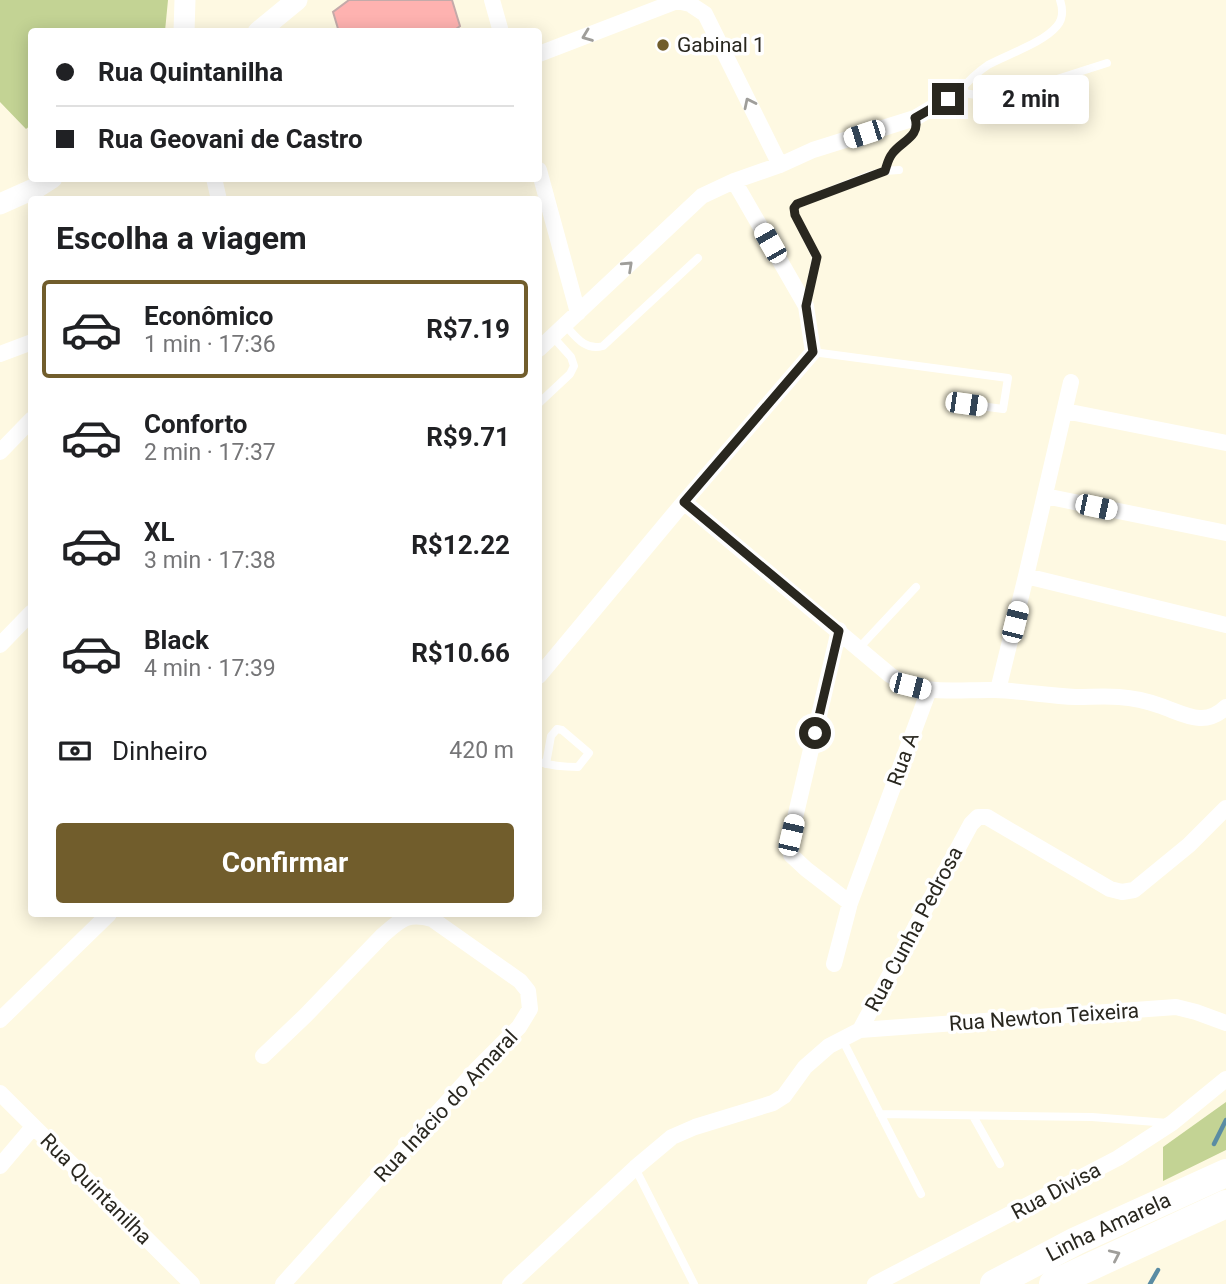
<!DOCTYPE html>
<html lang="pt">
<head>
<meta charset="utf-8">
<style>
  :root { --surface:#fff; --page:#f2f2f2; --text:#202124; --muted:#757577; --line:#e0e0e0; --accent:#715d2c }
  body { margin:0; font-family:Roboto,sans-serif; background:var(--page); color:var(--text); height:100vh; display:flex; flex-direction:column; font-size:26px; white-space:nowrap }
  * { box-sizing:border-box; margin:0 }
  p { font-size:23px; color:var(--muted) }
  .icon { flex:none; width:38px; height:38px; fill:none; stroke:currentColor; stroke-width:2; stroke-linecap:round; stroke-linejoin:round }
  .map { position:relative; flex:1; overflow:hidden }
  .details { position:absolute; left:28px; top:196px; width:514px; height:721px; display:flex; flex-direction:column; background:var(--surface); border-radius:7px; box-shadow:0 4px 18px #0003 }
  .details>* { flex:none }
  .hud { position:absolute; left:28px; top:28px; width:514px; height:154px; border-radius:7px; box-shadow:0 4px 18px #0003; display:grid; align-content:center; height:154px; padding:0 28px; background:var(--surface) }
  .end { position:absolute; width:32px; height:32px; margin:-16px; border:9px solid #29271f; background:#fff; box-shadow:0 0 0 4px #fff }
  .from { border-radius:50% }
  .bubble { position:absolute; height:49px; border-radius:7px; background:var(--surface); box-shadow:0 4px 18px #0003; font-size:23px; font-weight:700; line-height:49px; text-align:center }
  .car { position:absolute; width:21px; height:42px; margin:-21px -10px; border-radius:9px; box-shadow:0 0 5px 2px #0007; background:linear-gradient(#fff 24%,#345 0 40%,#fff 0 76%,#345 0 86%,#fff 0) }
  .hud b { display:flex; align-items:center; gap:24px; height:66px; font-size:26px }
  .hud b+b { border-top:2px solid var(--line) }
  .hud i { width:18px; height:18px; background:var(--text) }
  ul { padding:0; list-style:none }
  li { display:flex; align-items:center; gap:21px; height:98px; margin:0 14px 10px; padding:0 14px; border:4px solid transparent; border-radius:7px }
  li div { flex:1 }
  li b { display:block; font-size:26px }
  li em { font-style:normal; font-weight:700 }
  li.current { border-color:var(--accent) }
  li>.icon { width:63px; height:63px; stroke-width:1.5 }
  h2 { padding:0 28px; font-size:32px; line-height:84px }
  .pay { display:flex; align-items:center; gap:18px; height:77px; padding:0 28px; font-size:26px }
  .pay p { margin-inline-start:auto }
  .primary-button { display:flex; gap:14px; margin-top:auto; padding:14px 28px }
  .primary-button a { flex:1; height:80px; border-radius:7px; background:var(--accent); color:#fff; font-size:28px; font-weight:700; line-height:80px; text-align:center }
  .map>svg:first-child { display:block }
</style>
</head>
<body>
<div class="map">
<svg width="1226" height="1284" viewBox="0 0 1226 1284">
  <rect width="100%" height="100%" fill="#fef9e2"/>
  <path fill="#c3d394" d="M0,0H168L165,31L32,32L31,125L26,129L0,102Z
    M1226,1102V1150L1163,1181V1147Z"/>
  <g fill="none" stroke-linecap="round" stroke-linejoin="round">
    <path stroke="#5a8ca3" stroke-width="4.5" d="M1214,1144L1226,1120
      M1150,1284L1158,1270"/>
  </g>
  <path fill="#feb2b0" stroke="#c4aaa9" stroke-width="2" d="M349,0H452L460,26L452,32H339L333,12Z"/>
  <g fill="none" stroke-linecap="round" stroke-linejoin="round">
    <path stroke="#fff" stroke-width="8" d="M1060,0C1063,9 1063,19 1057,26C1043,43 1008,54 988,65C976,73 968,81 959,92L987,97L1010,94L1107,63
      M885,171C887,165 888,159 892,154C901,141 921,137 915,118
      M807,303L816,257L795,215L794,208L797,204L870,175L885,171L899,170
      M565,325C576,337 585,351 603,346L698,258
      M813,352L1008,378L1003,409L966,404
      M539,403L570,374L574,366L571,357L553,337
      M859,648L916,587
      M539,762C552,766 565,767 578,767L589,753L562,730L557,729L551,736L546,764
      M842,1039L921,1194
      M880,1114L1092,1117L1168,1123
      M973,1116L1000,1164
      M635,1168L694,1284"/>
    <path stroke="#fff" stroke-width="16" d="M492,0L501,32
      M539,54L677,1L690,4L705,14L780,165
      M539,170L578,313
      M214,178L219,200
      M539,349L702,196L734,181L780,165L813,150L915,118L959,92
      M0,354L32,342
      M1065,411L1226,443
      M0,452L32,419
      M1045,496L1226,533
      M684,502L890,675C921,697 959,689 995,690C1022,691 1049,696 1076,697C1091,697 1105,696 1119,697C1134,698 1147,701 1161,706C1184,714 1205,728 1226,707
      M1026,576L1226,625
      M839,630L791,835V855L806,869L850,903
      M0,645L32,612
      M539,676L684,502L813,352L806,306L734,181
      M998,690L1026,576L1071,382
      M834,964L850,903L929,690
      M0,1020L109,914
      M860,1030L1176,1007L1196,1012L1226,1023
      M263,1056L305,1016L382,936C400,920 407,912 432,919L520,981L528,991L530,1009L519,1027L476,1070L283,1284
      M0,1093L192,1284
      M0,1166L33,1127
      M510,1284L635,1168L672,1137L695,1127L773,1103L784,1096L805,1067L829,1046L860,1030L971,824L978,817H987L1110,889L1122,892L1134,890L1189,845L1226,808
      M875,1284L1118,1158L1172,1123L1226,1079"/>
    <path stroke="#fff" stroke-width="21" d="M184,32L185,0
      M258,32L297,0
      M0,204L38,187L52,178"/>
    <g stroke="#fff" stroke-width="28">
      <path id="s1" d="M994,1284L1076,1241L1226,1173"/>
      <path d="M1053,1284L1226,1204"/>
    </g>
  </g>
  <defs><path id="oneway-chevron" d="M-2-3.5L2.5 0L-2 3.5" fill="none" stroke-width="1.6" stroke-linecap="round" stroke-linejoin="round" transform="scale(1.75)"/></defs>
  <g stroke="#9f9e9a">
    <use href="#oneway-chevron" transform="translate(587 36) rotate(159)"/>
    <use href="#oneway-chevron" transform="translate(749 103) rotate(-116)"/>
    <use href="#oneway-chevron" transform="translate(628 266) rotate(-43)"/>
    <use href="#oneway-chevron" transform="translate(1115 1255) rotate(-25)"/>
  </g>
  <g fill="none" stroke-linecap="round" stroke-linejoin="round">
    <path stroke="#29271f" stroke-width="9" d="M815,733L839,631L684,502L813,352L806,306L817,257L795,215L794,208L797,204L885,171C887,165 888,159 892,154C901,141 921,137 915,118L948,99"/>
  </g>
  <circle fill="#715d2c" stroke="#fff" stroke-width="2.5" cx="663" cy="45" r="7"/>
  <g text-anchor="middle" dominant-baseline="central" stroke-width="7" stroke-linejoin="round" paint-order="stroke">
    <g font-size="21" fill="#29271f" stroke="#fff" text-anchor="start">
      <text x="677" y="45">Gabinal 1</text>
    </g>
    <g font-size="21" fill="#29271f" stroke="#fff">
      <text transform="translate(903 759) rotate(-70)">Rua A</text>
      <text transform="translate(914 929) rotate(-62)">Rua Cunha Pedrosa</text>
      <text transform="translate(1044 1017) rotate(-4)">Rua Newton Teixeira</text>
      <text transform="translate(446 1106) rotate(-47)">Rua Inácio do Amaral</text>
      <text transform="translate(96 1189) rotate(45)">Rua Quintanilha</text>
      <text transform="translate(1056 1191) rotate(-28)">Rua Divisa</text>
      <text stroke="none"><textPath href="#s1" startOffset="128">Linha Amarela</textPath></text>
    </g>
  </g>
</svg>
<i class="end from" style="left:815px;top:733px"></i>
<i class="end" style="left:948px;top:99px"></i>
<div class="bubble" style="left:973px;top:75px;width:116px">2 min</div>
<i class="car" style="left:864px;top:134px;rotate:252deg"></i>
<i class="car" style="left:770px;top:243px;rotate:330deg"></i>
<i class="car" style="left:966px;top:404px;rotate:98deg"></i>
<i class="car" style="left:1096px;top:507px;rotate:102deg"></i>
<i class="car" style="left:1015px;top:622px;rotate:14deg"></i>
<i class="car" style="left:910px;top:686px;rotate:104deg"></i>
<i class="car" style="left:791px;top:835px;rotate:13deg"></i>
<div class="hud">
<b><i class="from"></i>Rua Quintanilha</b>
<b><i></i>Rua Geovani de Castro</b>
</div>
<section class="details">
<h2>Escolha a viagem</h2>
<ul>
<li class="current"><svg class="icon" aria-label="car" viewBox="0 0 24 24"><path d="M5 17H2v-5l4-1 3-4h7l3 4 3 1v5h-3M9 17h6M6 11h13"/><circle cx="7" cy="17" r="2"/><circle cx="17" cy="17" r="2"/></svg><div><b>Econômico</b><p>1 min · 17:36</p></div><em>R$7.19</em></li>
<li><svg class="icon" aria-label="car" viewBox="0 0 24 24"><path d="M5 17H2v-5l4-1 3-4h7l3 4 3 1v5h-3M9 17h6M6 11h13"/><circle cx="7" cy="17" r="2"/><circle cx="17" cy="17" r="2"/></svg><div><b>Conforto</b><p>2 min · 17:37</p></div><em>R$9.71</em></li>
<li><svg class="icon" aria-label="car" viewBox="0 0 24 24"><path d="M5 17H2v-5l4-1 3-4h7l3 4 3 1v5h-3M9 17h6M6 11h13"/><circle cx="7" cy="17" r="2"/><circle cx="17" cy="17" r="2"/></svg><div><b>XL</b><p>3 min · 17:38</p></div><em>R$12.22</em></li>
<li><svg class="icon" aria-label="car" viewBox="0 0 24 24"><path d="M5 17H2v-5l4-1 3-4h7l3 4 3 1v5h-3M9 17h6M6 11h13"/><circle cx="7" cy="17" r="2"/><circle cx="17" cy="17" r="2"/></svg><div><b>Black</b><p>4 min · 17:39</p></div><em>R$10.66</em></li>
</ul>
<div class="pay"><svg class="icon" aria-label="cash" viewBox="0 0 24 24"><path d="M3 7h18v10H3z"/><circle cx="12" cy="12" r="2"/></svg>Dinheiro<p>420 m</p></div>
<div class="primary-button"><a>Confirmar</a></div>
</section>
</div>
</body>
</html>
